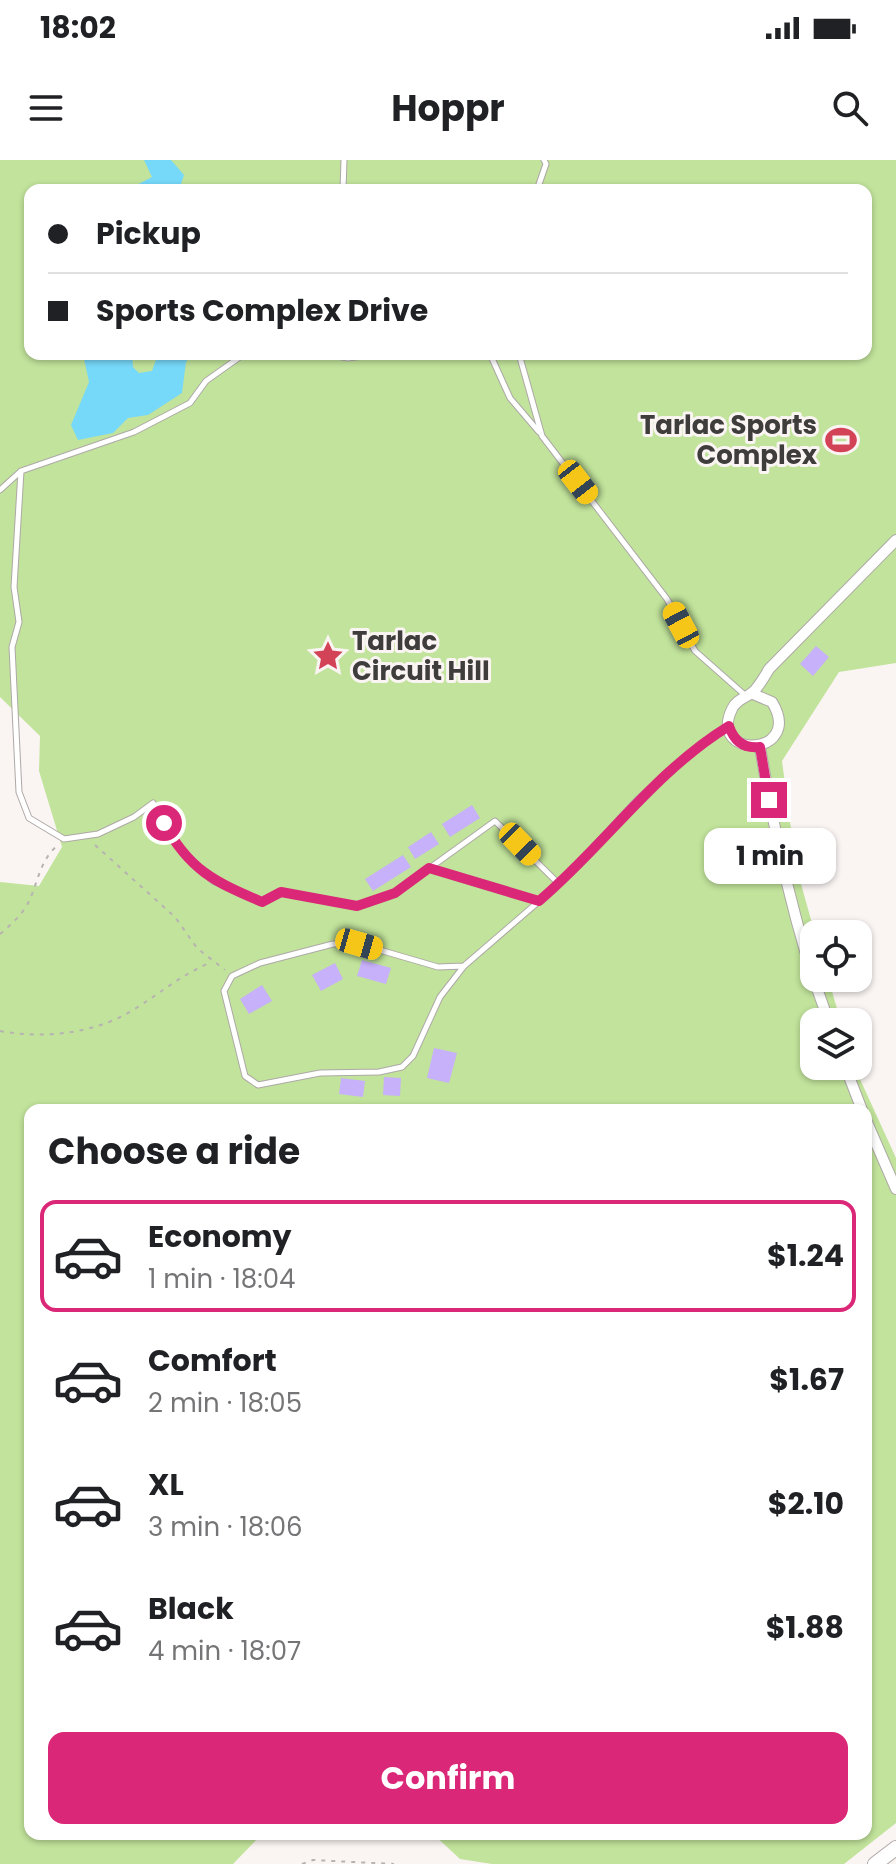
<!DOCTYPE html>
<html lang="en">
<head>
<meta charset="utf-8">
<style>
  :root { --surface:#fff; --page:#f2f2f2; --text:#202124; --muted:#757577; --line:#e0e0e0; --accent:#db2777 }
  body { margin:0; font-family:Poppins,sans-serif; background:var(--page); color:var(--text); height:100vh; display:flex; flex-direction:column; font-size:30px; white-space:nowrap }
  * { box-sizing:border-box; margin:0 }
  p { font-size:26px; color:var(--muted) }
  .icon { flex:none; width:44px; height:44px; fill:none; stroke:currentColor; stroke-width:2; stroke-linecap:round; stroke-linejoin:round }
  .map { position:relative; flex:1; overflow:hidden }
  .drawer { position:absolute; left:24px; top:944px; width:848px; height:736px; display:flex; flex-direction:column; background:var(--surface); border-radius:16px; box-shadow:0 2px 6px #0004 }
  .drawer>* { flex:none }
  .guide { position:absolute; left:24px; top:24px; width:848px; height:176px; border-radius:16px; box-shadow:0 2px 6px #0004; display:grid; align-content:center; height:176px; padding:0 24px; background:var(--surface) }
  .buttons { position:absolute; left:800px; top:760px; display:grid; gap:16px }
  .buttons a { display:grid; place-items:center; width:72px; height:72px; border-radius:16px; background:var(--surface); box-shadow:0 2px 6px #0004; font-size:40px }
  .end { position:absolute; width:36px; height:36px; margin:-18px; border:10px solid #db2777; background:#fff; box-shadow:0 0 0 4px #fff }
  .from { border-radius:50% }
  .bubble { position:absolute; height:56px; border-radius:16px; background:var(--surface); box-shadow:0 2px 6px #0004; font-size:26px; font-weight:700; line-height:56px; text-align:center }
  .car { position:absolute; width:24px; height:48px; margin:-24px -12px; border-radius:10px; box-shadow:0 0 6px 2px #0007; background:linear-gradient(#f5c518 24%,#345 0 40%,#f5c518 0 76%,#345 0 86%,#f5c518 0) }
  .guide b { display:flex; align-items:center; gap:28px; height:76px; font-size:30px }
  .guide b+b { border-top:2px solid var(--line) }
  .guide i { width:20px; height:20px; background:var(--text) }
  ul { padding:0; list-style:none }
  li { display:flex; align-items:center; gap:24px; height:112px; margin:0 16px 12px; padding:0 8px; border:4px solid transparent; border-radius:16px }
  li div { flex:1 }
  li b { display:block; font-size:30px }
  li em { font-style:normal; font-weight:700 }
  li.active { border-color:var(--accent) }
  li>.icon { width:72px; height:72px; stroke-width:1.5 }
  h2 { padding:0 24px; font-size:36px; line-height:96px }
  .cta { display:flex; gap:16px; margin-top:auto; padding:16px 24px }
  .cta a { flex:1; height:92px; border-radius:16px; background:var(--accent); color:#fff; font-size:32px; font-weight:700; line-height:92px; text-align:center }
  .status { display:flex; justify-content:space-between; align-items:center; height:56px; padding:0 40px; background:var(--surface); direction:ltr }
  .status svg { height:22px; fill:currentColor }
  header { display:flex; justify-content:space-between; align-items:center; height:104px; padding:0 24px; background:var(--surface); font-size:36px; font-weight:700 }
  .map>svg:first-child { display:block }
</style>
</head>
<body>
<div class="status"><b>18:02</b><svg viewBox="0 0 49 12"><path d="M0 12V9h3v3zM5 12V6h3v6zM10 12V3h3v9zM15 12V0h3v12zM26 1h20v11H26zM47 4h2v5h-2z"/></svg></div>
<header><svg class="icon" aria-label="menu" viewBox="0 0 24 24"><path d="M4 6h16M4 12h16M4 18h16"/></svg>Hoppr<svg class="icon" aria-label="search" viewBox="0 0 24 24"><circle cx="10" cy="10" r="6"/><path d="M15 15l6 6"/></svg></header>
<div class="map">
<svg width="896" height="1704" viewBox="0 0 896 1704">
  <rect width="100%" height="100%" fill="#faf5f3"/>
  <path fill="#c1e39b" fill-rule="evenodd" d="M0,0H896V503L839,512L782,601L796,706L815,774L814,818H828L841,862H814V906H854L896,998V1663L844,1704H492L460,1699L433,1674H866V950H30V1674H262L233,1704H0V722L39,726L62,687L39,611L40,576L0,537ZM30,30H866V194H30Z"/>
  <path fill="#77d9fa" d="M144,0H171L184,15L179,30H127L152,17Z
    M83,194H132L133,207L139,213L152,211L158,194H192L186,202L182,233L148,255L128,258L113,273L78,280L71,265L89,222Z"/>
  <path fill="#c7b1fa" d="M816,486L829,497L813,516L800,504Z
    M472,645L480,658L450,677L442,664Z
    M431,672L439,684L415,699L408,687Z
    M403,695L411,707L373,731L365,719Z
    M362,800L391,808L386,824L357,816Z
    M335,803L343,819L321,831L312,815Z
    M262,825L272,841L249,854L240,839Z
    M434,888L457,893L449,923L427,918Z
    M384,917L401,918L400,936L383,935Z
    M341,918L365,921L363,937L339,934Z"/>
  <g fill="none" stroke-linecap="round" stroke-linejoin="round">
    <defs>
      <path id="lane" d="M343,30L344,0
        M537,30L546,4L544,0
        M325,194L348,198L378,194
        M490,194L510,238L539,272
        M519,194L542,276L667,439L695,491L746,536
        M21,311L14,427L19,462L12,487L19,632L29,658L64,679L98,674L134,657L153,643L175,683L213,721L262,742L281,732L357,746L395,733L495,661L559,724
        M0,330L21,311L134,272L190,243L206,221L244,194
        M429,708L538,741
        M464,806L438,807L359,784H333L260,803L232,816L224,831L245,916L258,925L320,913L379,912L402,907L413,896L440,837L464,806L559,724L638,639L709,579L728,567"/>
      <path id="street" d="M753,534L772,542C805,596 707,601 732,549C737,538 748,538 755,530C760,524 765,516 769,509L896,380
        M760,587C776,681 795,772 829,862
        M845,906L862,950
        M866,960L896,1029"/>
      <path id="secondary" d="M875,1704L896,1688"/>
    </defs>
    <use href="#lane" stroke="#aea9a7" stroke-width="7"/>
    <use href="#street" stroke="#aea9a7" stroke-width="12"/>
    <use href="#secondary" stroke="#aea9a7" stroke-width="16"/>
    <path stroke="#b7b3b1" stroke-width="2" stroke-dasharray="4 6" stroke-linecap="butt" d="M95,685L175,757L197,788L225,810
      M0,774C12,764 24,753 30,739C38,721 41,699 57,686
      M0,871C44,879 94,874 133,850C161,833 180,815 212,802
      M302,1704L313,1700L394,1704"/>
    <use href="#lane" stroke="#fff" stroke-width="5"/>
    <use href="#street" stroke="#fff" stroke-width="10"/>
    <use href="#secondary" stroke="#fff" stroke-width="14"/>
  </g>
  <g fill="none" stroke-linecap="round" stroke-linejoin="round">
    <path stroke="#db2777" stroke-width="10" d="M164,663C189,710 215,722 262,742L281,732L357,746L395,733L429,708L539,741C605,685 654,612 729,566C734,581 744,589 760,587L769,640"/>
  </g>
  <defs>
    <symbol id="stadium-bare" viewBox="-9 -9 18 18"><path d="M0-5a6.5 5 0 1 0 0 10a6.5 5 0 1 0 0-10ZM-3.5-1.8h7v3.6h-7Z" fill="#d34357" stroke="#faf5f3" stroke-width="2.5" paint-order="stroke"/></symbol>
    <symbol id="sight-bare" viewBox="-9 -9 18 18"><path d="M0-6L1.8-2.2L6-1.7L2.9 1.2L3.7 5.4L0 3.3L-3.7 5.4L-2.9 1.2L-6-1.7L-1.8-2.2Z" fill="#d34357" stroke="#faf5f3" stroke-width="2.5" paint-order="stroke"/></symbol>
  </defs>
  <g fill-rule="evenodd">
    <use href="#stadium-bare" x="819" y="258" width="44" height="44"/>
    <use href="#sight-bare" x="306" y="474" width="44" height="44"/>
  </g>
  <g text-anchor="middle" dominant-baseline="central" stroke-width="6" stroke-linejoin="round" paint-order="stroke">
    <g font-size="26" font-weight="bold" fill="#3f3d3c" stroke="#faf5f3" text-anchor="end">
      <text x="817" y="265">Tarlac Sports<tspan x="817" dy="30">Complex</tspan></text>
      <text x="352" y="481" text-anchor="start">Tarlac<tspan x="352" dy="30">Circuit Hill</tspan></text>
    </g>
  </g>
</svg>
<div class="buttons">
<a><svg class="icon" aria-label="locate" viewBox="0 0 24 24"><circle cx="12" cy="12" r="6"/><path d="M12 2v4M12 18v4M2 12h4M18 12h4"/></svg></a>
<a><svg class="icon" aria-label="layers" viewBox="0 0 24 24"><path d="M12 4l9 5-9 5-9-5zM3 14l9 5 9-5"/></svg></a>
</div>
<i class="end from" style="left:164px;top:663px"></i>
<i class="end" style="left:769px;top:640px"></i>
<div class="bubble" style="left:704px;top:668px;width:132px">1 min</div>
<i class="car" style="left:578px;top:322px;rotate:142deg"></i>
<i class="car" style="left:681px;top:465px;rotate:332deg"></i>
<i class="car" style="left:520px;top:684px;rotate:136deg"></i>
<i class="car" style="left:359px;top:784px;rotate:106deg"></i>
<div class="guide">
<b><i class="from"></i>Pickup</b>
<b><i></i>Sports Complex Drive</b>
</div>
<section class="drawer">
<h2>Choose a ride</h2>
<ul>
<li class="active"><svg class="icon" aria-label="car" viewBox="0 0 24 24"><path d="M5 17H2v-5l4-1 3-4h7l3 4 3 1v5h-3M9 17h6M6 11h13"/><circle cx="7" cy="17" r="2"/><circle cx="17" cy="17" r="2"/></svg><div><b>Economy</b><p>1 min · 18:04</p></div><em>$1.24</em></li>
<li><svg class="icon" aria-label="car" viewBox="0 0 24 24"><path d="M5 17H2v-5l4-1 3-4h7l3 4 3 1v5h-3M9 17h6M6 11h13"/><circle cx="7" cy="17" r="2"/><circle cx="17" cy="17" r="2"/></svg><div><b>Comfort</b><p>2 min · 18:05</p></div><em>$1.67</em></li>
<li><svg class="icon" aria-label="car" viewBox="0 0 24 24"><path d="M5 17H2v-5l4-1 3-4h7l3 4 3 1v5h-3M9 17h6M6 11h13"/><circle cx="7" cy="17" r="2"/><circle cx="17" cy="17" r="2"/></svg><div><b>XL</b><p>3 min · 18:06</p></div><em>$2.10</em></li>
<li><svg class="icon" aria-label="car" viewBox="0 0 24 24"><path d="M5 17H2v-5l4-1 3-4h7l3 4 3 1v5h-3M9 17h6M6 11h13"/><circle cx="7" cy="17" r="2"/><circle cx="17" cy="17" r="2"/></svg><div><b>Black</b><p>4 min · 18:07</p></div><em>$1.88</em></li>
</ul>
<div class="cta"><a>Confirm</a></div>
</section>
</div>
</body>
</html>
